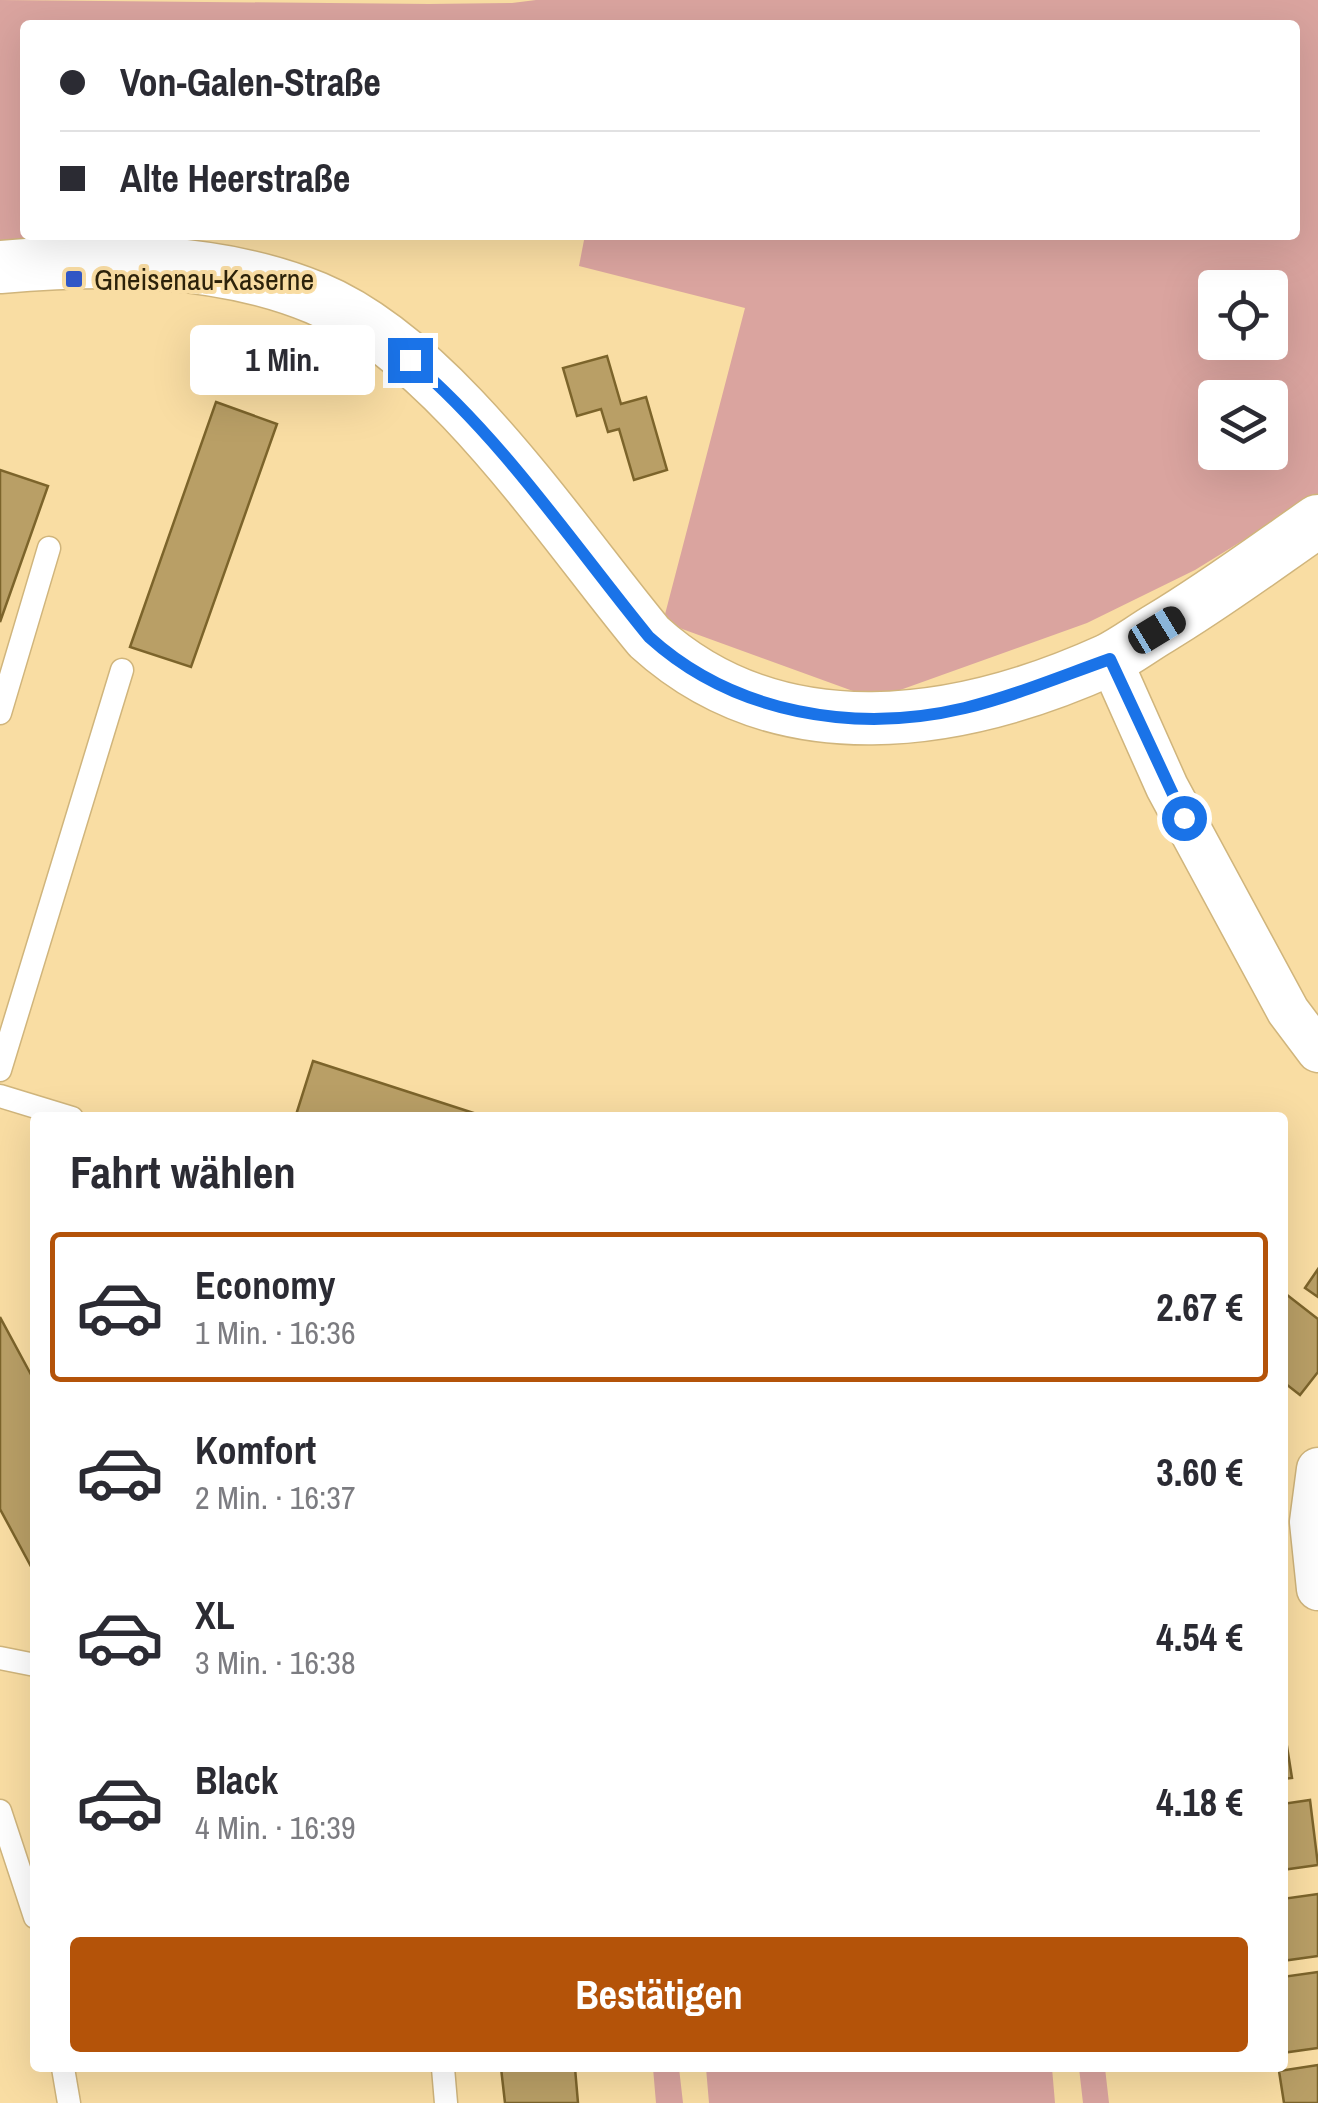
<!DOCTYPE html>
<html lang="de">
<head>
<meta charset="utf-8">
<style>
  :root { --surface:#fff; --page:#f7f7f7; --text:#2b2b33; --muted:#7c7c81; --line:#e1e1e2; --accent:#b45309 }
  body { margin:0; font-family:"Archivo Narrow",sans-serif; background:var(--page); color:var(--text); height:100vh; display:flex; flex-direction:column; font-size:38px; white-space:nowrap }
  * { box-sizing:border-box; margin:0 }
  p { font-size:32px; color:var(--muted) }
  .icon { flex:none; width:55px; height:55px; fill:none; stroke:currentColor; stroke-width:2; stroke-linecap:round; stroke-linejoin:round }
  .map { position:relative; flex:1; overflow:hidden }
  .side { position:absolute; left:30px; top:1112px; width:1258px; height:960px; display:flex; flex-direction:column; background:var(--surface); border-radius:10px; box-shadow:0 10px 40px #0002 }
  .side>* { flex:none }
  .banner { position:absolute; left:20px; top:20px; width:1280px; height:220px; border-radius:10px; box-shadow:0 10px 40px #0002; display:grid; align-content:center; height:220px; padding:0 40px; background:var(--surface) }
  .controls { position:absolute; left:1198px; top:270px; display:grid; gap:20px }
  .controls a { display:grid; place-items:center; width:90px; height:90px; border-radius:10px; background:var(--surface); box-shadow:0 10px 40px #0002; font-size:50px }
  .end { position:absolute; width:45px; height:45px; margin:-22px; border:12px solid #1a73e8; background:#fff; box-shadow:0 0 0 5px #fff }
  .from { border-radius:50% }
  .bubble { position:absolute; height:70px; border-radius:10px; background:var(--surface); box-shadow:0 10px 40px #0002; font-size:32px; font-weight:700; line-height:70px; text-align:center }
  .car { position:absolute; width:30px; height:60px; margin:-30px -15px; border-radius:12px; box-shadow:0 0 8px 2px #0007; background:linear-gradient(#222 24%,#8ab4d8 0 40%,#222 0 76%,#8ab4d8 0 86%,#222 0) }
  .banner b { display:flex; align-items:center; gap:35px; height:95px; font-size:38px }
  .banner b+b { border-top:2px solid var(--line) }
  .banner i { width:25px; height:25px; background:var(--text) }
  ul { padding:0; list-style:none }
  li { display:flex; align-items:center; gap:30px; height:150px; margin:0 20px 15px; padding:0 20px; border:5px solid transparent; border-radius:10px }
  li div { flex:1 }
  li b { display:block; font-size:38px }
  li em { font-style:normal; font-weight:700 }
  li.on { border-color:var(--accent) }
  li>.icon { width:90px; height:90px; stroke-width:1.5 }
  h2 { padding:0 40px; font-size:45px; line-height:120px }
  .cta { display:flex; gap:20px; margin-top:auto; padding:20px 40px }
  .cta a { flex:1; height:115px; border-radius:10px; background:var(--accent); color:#fff; font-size:40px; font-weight:700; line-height:115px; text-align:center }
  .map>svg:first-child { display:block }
</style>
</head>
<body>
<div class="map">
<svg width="1318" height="2103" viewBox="0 0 1318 2103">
  <rect width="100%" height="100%" fill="#f9dda3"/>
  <path fill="#daa49f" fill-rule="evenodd" d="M0,0L429,4L512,3L536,0H1318V494L1195,570L1087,623L875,699L663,622L745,308L579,266L585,235H1295V25H25V235H50L0,241ZM1215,288H1270V342H1215ZM1215,398H1270V452H1215Z
    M653,2068H679L683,2103H656Z
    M706,2068H1052L1055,2103H709Z
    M1079,2068H1105L1109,2103H1083Z"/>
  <path fill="#b99f66" stroke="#7c642b" stroke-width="2.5" d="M607,356L621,404L646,397L667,470L634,480L619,429L608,432L601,409L577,416L563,368Z
    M216,402L277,424L191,667L130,647Z
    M0,470L48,486L0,622Z
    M313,1061L489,1118H295Z
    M1318,1269V1297L1305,1288Z
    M1282,1291L1318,1319V1372L1300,1395L1282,1381Z
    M0,1317L35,1382V1574L0,1509Z
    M1282,1715L1292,1778L1282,1779Z
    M1310,1800L1318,1865L1282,1870V1804Z
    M1318,1894V1956L1282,1961V1899Z
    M1318,1972V2048L1282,2053V1977Z
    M1318,2065V2103H1284L1279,2071Z
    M501,2068H575L578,2103H505Z"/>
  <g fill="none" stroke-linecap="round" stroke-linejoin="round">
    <defs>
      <path id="service" d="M0,713L49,548
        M0,1070L122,670
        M0,1096L72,1118
        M0,1658L35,1665
        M0,1811L35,1917
        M63,2068L69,2103
        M443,2068L446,2103"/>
      <path id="minor" d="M1110,659L1167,787L1288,1011L1318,1051
        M1318,1469L1311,1522L1318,1589"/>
      <path id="tertiary" d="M0,267C104,258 217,257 316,298C444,351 561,531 649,637C780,756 960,727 1108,660C1126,651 1143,638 1160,628C1215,595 1266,557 1318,521"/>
    </defs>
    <use href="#service" stroke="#d0b57c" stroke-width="25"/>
    <use href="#minor" stroke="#d0b57c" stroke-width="45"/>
    <use href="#tertiary" stroke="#d0b57c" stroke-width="55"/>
    <use href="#service" stroke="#fff" stroke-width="22"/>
    <use href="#minor" stroke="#fff" stroke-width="42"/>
    <use href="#tertiary" stroke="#fff" stroke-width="52"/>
  </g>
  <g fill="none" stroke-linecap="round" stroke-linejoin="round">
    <path stroke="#1a73e8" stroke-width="12" d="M410,360C502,438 573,544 649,637C734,714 856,734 965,708C1014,696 1062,676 1110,659L1184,818"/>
  </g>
  <rect fill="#3158c8" stroke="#f9dda3" stroke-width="4" x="64" y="269" width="20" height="20" rx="5"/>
  <g text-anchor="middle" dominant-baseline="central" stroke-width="8" stroke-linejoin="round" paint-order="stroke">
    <g font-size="30" fill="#2d230b" stroke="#f9dda3" text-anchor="start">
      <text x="94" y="279">Gneisenau-Kaserne</text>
    </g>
  </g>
</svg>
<div class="controls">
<a><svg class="icon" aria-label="locate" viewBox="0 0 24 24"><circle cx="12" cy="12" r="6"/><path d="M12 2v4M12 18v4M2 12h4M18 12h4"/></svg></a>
<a><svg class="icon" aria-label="layers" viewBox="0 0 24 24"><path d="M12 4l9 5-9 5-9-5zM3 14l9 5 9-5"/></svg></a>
</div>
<i class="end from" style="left:1184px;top:818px"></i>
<i class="end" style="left:410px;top:360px"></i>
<div class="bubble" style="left:190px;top:325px;width:185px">1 Min.</div>
<i class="car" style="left:1157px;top:630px;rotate:59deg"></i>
<div class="banner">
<b><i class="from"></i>Von-Galen-Straße</b>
<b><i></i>Alte Heerstraße</b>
</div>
<section class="side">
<h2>Fahrt wählen</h2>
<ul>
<li class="on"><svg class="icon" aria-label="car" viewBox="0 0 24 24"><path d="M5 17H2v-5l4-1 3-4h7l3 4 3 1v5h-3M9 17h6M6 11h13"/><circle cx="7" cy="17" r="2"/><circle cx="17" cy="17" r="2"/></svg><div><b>Economy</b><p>1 Min. · 16:36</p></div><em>2.67 €</em></li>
<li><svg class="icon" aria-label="car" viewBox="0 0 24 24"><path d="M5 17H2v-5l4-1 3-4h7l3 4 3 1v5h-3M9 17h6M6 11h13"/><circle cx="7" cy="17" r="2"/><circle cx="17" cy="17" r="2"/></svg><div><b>Komfort</b><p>2 Min. · 16:37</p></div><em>3.60 €</em></li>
<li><svg class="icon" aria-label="car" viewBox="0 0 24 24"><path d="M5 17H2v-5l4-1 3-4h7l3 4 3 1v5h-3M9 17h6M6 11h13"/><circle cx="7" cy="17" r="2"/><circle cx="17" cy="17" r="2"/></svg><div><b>XL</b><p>3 Min. · 16:38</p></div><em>4.54 €</em></li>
<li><svg class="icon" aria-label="car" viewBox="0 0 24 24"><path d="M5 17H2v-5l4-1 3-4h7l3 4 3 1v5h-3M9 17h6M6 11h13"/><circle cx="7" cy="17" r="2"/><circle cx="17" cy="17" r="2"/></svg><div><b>Black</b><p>4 Min. · 16:39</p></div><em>4.18 €</em></li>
</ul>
<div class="cta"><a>Bestätigen</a></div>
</section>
</div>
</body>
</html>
